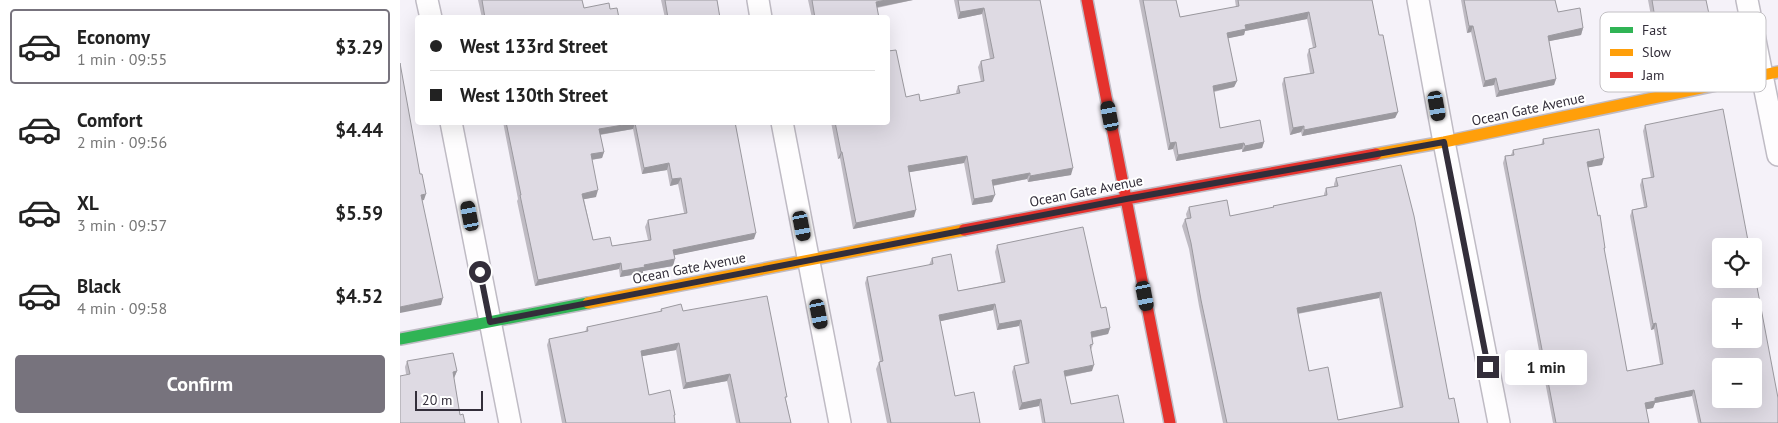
<!DOCTYPE html>
<html lang="en">
<head>
<meta charset="utf-8">
<style>
  :root { --surface:#fff; --page:#f6f6f6; --text:#222; --muted:#767676; --line:#e0e0e0; --accent:#77737d }
  body { margin:0; font-family:"PT Sans",sans-serif; background:var(--page); color:var(--text); height:100vh; display:flex; flex-direction:column; font-size:19px; white-space:nowrap }
  * { box-sizing:border-box; margin:0 }
  p { font-size:16px; color:var(--muted) }
  .icon { flex:none; width:28px; height:28px; fill:none; stroke:currentColor; stroke-width:2; stroke-linecap:round; stroke-linejoin:round }
  .map { position:relative; flex:1; overflow:hidden }
  .panel { display:flex; flex-direction:column; background:var(--surface); width:400px }
  .panel>* { flex:none }
  .banner { position:absolute; left:15px; top:15px; width:475px; height:110px; border-radius:5px; box-shadow:0 5px 20px #0002; display:grid; align-content:center; height:110px; padding:0 15px; background:var(--surface) }
  .fabs { position:absolute; left:1312px; top:238px; display:grid; gap:10px }
  .fabs a { display:grid; place-items:center; width:50px; height:50px; border-radius:5px; background:var(--surface); box-shadow:0 5px 20px #0002; font-size:25px }
  .scale { position:absolute; left:15px; bottom:12px; width:68px; box-sizing:border-box; padding-left:5px; border:2px solid #332e3a; border-top:0; font-size:14px; line-height:18px; white-space:nowrap; color:#332e3a; -webkit-text-stroke:4px #fff; paint-order:stroke }
  .end { position:absolute; width:22px; height:22px; margin:-11px; border:6px solid #332e3a; background:#fff; box-shadow:0 0 0 2px #fff }
  .from { border-radius:50% }
  .bubble { position:absolute; height:35px; border-radius:5px; background:var(--surface); box-shadow:0 5px 20px #0002; font-size:16px; font-weight:700; line-height:35px; text-align:center }
  .car { position:absolute; width:15px; height:30px; margin:-15px -8px; border-radius:6px; box-shadow:0 0 4px 1px #0007; background:linear-gradient(#222 24%,#8ab4d8 0 40%,#222 0 76%,#8ab4d8 0 86%,#222 0) }
  .banner b { display:flex; align-items:center; gap:18px; height:48px; font-size:19px }
  .banner b+b { border-top:1px solid var(--line) }
  .banner i { width:12px; height:12px; background:var(--text) }
  ul { padding:9px 0 0; list-style:none }
  li { display:flex; align-items:center; gap:15px; height:75px; margin:0 10px 8px; padding:0 5px; border:2px solid transparent; border-radius:5px }
  li div { flex:1 }
  li b { display:block; font-size:19px }
  li em { font-style:normal; font-weight:700 }
  li.active { border-color:var(--accent) }
  li>.icon { width:45px; height:45px; stroke-width:1.5 }
  .cta { display:flex; gap:10px; margin-top:auto; padding:10px 15px }
  .cta a { flex:1; height:58px; border-radius:5px; background:var(--accent); color:#fff; font-size:20px; font-weight:700; line-height:58px; text-align:center }
  main { display:flex; flex:1; min-height:0 }
  .map>svg:first-child { display:block }
</style>
</head>
<body>
<main>
<section class="panel">
<ul>
<li class="active"><svg class="icon" aria-label="car" viewBox="0 0 24 24"><path d="M5 17H2v-5l4-1 3-4h7l3 4 3 1v5h-3M9 17h6M6 11h13"/><circle cx="7" cy="17" r="2"/><circle cx="17" cy="17" r="2"/></svg><div><b>Economy</b><p>1 min · 09:55</p></div><em>$3.29</em></li>
<li><svg class="icon" aria-label="car" viewBox="0 0 24 24"><path d="M5 17H2v-5l4-1 3-4h7l3 4 3 1v5h-3M9 17h6M6 11h13"/><circle cx="7" cy="17" r="2"/><circle cx="17" cy="17" r="2"/></svg><div><b>Comfort</b><p>2 min · 09:56</p></div><em>$4.44</em></li>
<li><svg class="icon" aria-label="car" viewBox="0 0 24 24"><path d="M5 17H2v-5l4-1 3-4h7l3 4 3 1v5h-3M9 17h6M6 11h13"/><circle cx="7" cy="17" r="2"/><circle cx="17" cy="17" r="2"/></svg><div><b>XL</b><p>3 min · 09:57</p></div><em>$5.59</em></li>
<li><svg class="icon" aria-label="car" viewBox="0 0 24 24"><path d="M5 17H2v-5l4-1 3-4h7l3 4 3 1v5h-3M9 17h6M6 11h13"/><circle cx="7" cy="17" r="2"/><circle cx="17" cy="17" r="2"/></svg><div><b>Black</b><p>4 min · 09:58</p></div><em>$4.52</em></li>
</ul>
<div class="cta"><a>Confirm</a></div>
</section>
<div class="map">
<svg width="1378" height="423" viewBox="0 0 1378 423">
  <rect width="100%" height="100%" fill="#f5f2f9"/>
  <g fill="none" stroke-linecap="round" stroke-linejoin="round">
    <defs>
      <path id="street" d="M27,0L31,18
        M358,0L361,18
        M1018,0L1044,142L1099,423
        M1347,0L1378,155
        M51,122L110,423
        M382,122L440,423"/>
      <path id="fast" d="M0,339L188,303"/>
      <path id="slow" d="M976,154L1044,142L1378,72
        M188,303L564,230"/>
      <path id="jam" d="M687,0L770,423
        M564,230L726,199L976,154"/>
    </defs>
    <use href="#street" stroke="#bfbbc4" stroke-width="24"/>
    <use href="#fast" stroke="#bfbbc4" stroke-width="14"/>
    <use href="#slow" stroke="#bfbbc4" stroke-width="14"/>
    <use href="#jam" stroke="#bfbbc4" stroke-width="14"/>
    <use href="#street" stroke="#fefdfe" stroke-width="21"/>
    <use href="#fast" stroke="#30b455" stroke-width="11"/>
    <use href="#slow" stroke="#ff9f0a" stroke-width="11"/>
    <use href="#jam" stroke="#e5322d" stroke-width="11"/>
  </g>
  <path fill="#bfbbc3" fill-rule="evenodd" d="M78,0H182L184,8L210,9L219,18H82Z
    M261,0H317L320,18H265Z
    M408,0H513L477,8L479,18H412Z
    M554,0H640L671,175L628,182L627,179L593,186L592,202L572,205L564,163L509,172L514,217L453,229L440,158L438,159L431,122H488L506,97L520,101L557,94L556,92L558,86L581,82L578,67L581,61L590,59L582,14L558,19Z
    M739,0H776L780,17L836,7L835,0H972L979,35L998,112L995,118L902,136L901,132L890,135L882,84L884,78L910,73L907,55L909,49L913,48L907,19L845,31L844,35L828,38L837,81L834,87L814,92L820,128L864,142L862,148L842,152V149L776,161L773,149L768,150Z
    M1061,0H1155L1158,12L1183,28L1181,35L1149,41L1156,79L1154,85L1096,97L1094,85L1083,87L1071,32L1067,33Z
    M1248,0H1306L1310,39H1309L1307,44L1303,45L1304,52L1302,59L1225,73L1221,48L1223,42L1255,37Z
    M103,122H335L354,239L274,255L273,266L243,271V273L220,277L219,269L135,286L117,201L118,199ZM233,129L242,174L267,170L270,186L278,184L284,213L248,220L245,227L248,240L212,246L193,240L184,199L196,197L192,160L202,158L204,152L200,135Z
    M1245,125L1378,423H1298L1292,396L1255,403L1253,408L1246,409L1249,423H1153L1103,163L1105,156L1111,155L1113,150L1141,145L1143,139L1202,165L1188,167L1198,216L1205,248L1204,251L1227,371L1260,364L1254,329L1251,330L1230,216L1232,210L1244,207L1240,185L1242,179L1251,178L1243,131Z
    M936,178L1049,399L1059,423H823L799,306L789,249L782,226L785,219H787L786,214L789,207L830,216L873,208V206L924,196V194L926,188L934,186V184ZM979,298L1000,408L938,420L909,371L898,314Z
    M597,245L701,308L710,328L708,334L692,338L693,344L691,350L692,371L665,377L671,404L724,423H642L639,406L619,410L612,372L614,366L626,364L619,326L597,330L593,310L540,321L555,396L580,423H487L476,369L479,362H480L465,283L467,277L529,265L532,258L558,291L601,282L595,252Z
    M261,309L283,311L386,400L391,423H336L327,381L283,389L276,350L242,356L249,395L274,417L275,423H162L147,345L149,339L185,332L187,327L260,312Z
    M7,361L57,371L54,378L60,415L6,374L5,367Z"/>
  <path fill="#9b999f" d="M486,0H513L473,8L476,2Z
    M584,8L582,14L558,19L560,12Z
    M909,12L907,19L845,31L844,35L825,39L827,33L845,25Z
    M1069,26H1073L1071,32L1067,33Z
    M1183,28L1181,35L1145,42L1148,36Z
    M1308,33H1313L1307,44L1299,46L1302,39Z
    M1304,52L1302,59L1225,73L1228,67Z
    M1096,78L1094,85L1083,87L1085,81Z
    M1156,79L1154,85L1096,97L1099,91Z
    M837,81L834,87L810,92L813,86Z
    M998,112L995,118L902,136L904,130Z
    M235,123L233,129L197,135L199,129Z
    M904,126L901,132L890,135L893,128Z
    M776,142L773,149L768,150L770,143Z
    M864,142L862,148L842,152L845,146Z
    M844,143L842,149L776,161L778,155Z
    M204,152L202,158L189,160L191,154Z
    M441,152H442L440,158L438,159Z
    M567,156L564,163L505,173L508,166Z
    M1204,158L1202,165L1185,168L1187,162Z
    M269,163L267,170L242,174L244,168Z
    M673,168L671,175L628,182L630,176Z
    M630,173L627,179L590,186L592,180Z
    M281,178L278,184L270,186L272,179Z
    M198,190L196,197L180,200L182,194Z
    M26,194L24,200L19,201L21,195Z
    M595,195L592,202L572,205L574,199Z
    M516,210L514,217L453,229L456,223Z
    M356,233L354,239L271,256L273,250Z
    M275,259L273,266L243,271V273L220,277L222,271L244,265Z
    M221,263L219,269L135,286L138,280Z
    M981,292L979,298L895,314L897,308Z
    M43,298L41,305L0,313V307Z
    M595,304L593,310L537,322L539,315Z
    M621,320L619,326L597,330L599,324Z
    M1256,323L1254,329L1251,330L1253,324Z
    M710,328L708,334L688,338L691,332Z
    M279,343L276,350L238,357L241,351Z
    M694,365L692,371L661,377L664,371Z
    M57,371L54,378H50L53,372Z
    M330,374L327,381L283,389L286,383Z
    M1294,390L1292,396L1255,403L1253,408L1243,410L1245,403L1255,398Z
    M641,399L639,406L619,410L622,403Z"/>
  <path fill="#dedae3" stroke="#9b999f" fill-rule="evenodd" d="M82,0H182L184,8L209,3L210,9L217,8L219,18H85Z
    M265,0H317L320,18H268Z
    M412,0H486L476,2L479,18H415Z
    M558,0H640L673,168L630,176V173L592,180L595,195L574,199L567,156L508,166L516,210L456,223L442,152H441L435,122H488V51L496,50L506,97L519,94L520,101L560,93L558,86L584,81L581,61L594,58L584,8L560,12Z
    M743,0H776L780,17L839,6L838,0H972L979,35H983L998,112L904,130V126L893,128L884,78L914,73L909,49L916,47L909,12L845,25L846,29L827,33L837,81L813,86L820,128L860,120L864,142L845,146L844,143L778,155L776,142L770,143Z
    M1064,0H1155L1158,12L1180,8L1183,28L1148,36L1156,79L1099,91L1096,78L1085,81L1073,26H1069Z
    M1252,0H1306L1313,33H1308L1309,38L1302,39L1304,52L1228,67L1223,42L1258,36Z
    M0,63L20,174H22L26,194L21,195L43,298L0,307Z
    M1323,109L1349,246H1321V279H1354V271L1378,398V423H1301L1294,390L1255,398V401L1245,403L1249,423H1156L1105,156L1114,155L1113,150L1144,144L1143,139L1199,129L1204,158L1187,162L1198,216L1200,215L1205,248H1204L1227,371L1263,364L1256,323L1253,324L1232,210L1247,207L1242,179L1254,177L1245,125ZM1321,306H1354V339H1321ZM1321,366H1354V399H1321Z
    M106,122H335L356,233L273,250L275,259L244,265L245,267L222,271L221,263L138,280L120,195H121ZM235,123L244,168L269,163L272,179L281,178L287,213L248,220L251,240L212,246L210,237L193,240L182,194L198,190L191,154L204,152L199,129Z
    M1001,165L1014,216L1049,399L1054,398L1059,423H827L801,300L791,243L785,219L791,218L789,207L827,200L830,216L874,207L873,206L927,195L926,188L938,186L936,178ZM981,292L1003,407L938,420L928,367L909,371L897,308Z
    M683,227L701,308L706,307L710,328L691,332L693,344L690,345L694,365L664,371L671,404L718,395L724,423H645L641,399L622,403L614,366L629,363L621,320L599,324L595,304L539,315L555,396L574,392L580,423H491L479,362L483,361L467,277L533,264L532,258L551,254L558,291L605,282L597,245Z
    M367,296L387,397H385L391,423H340L330,374L286,383L279,343L241,351L249,395L270,390L275,415H274L275,423H166L149,339L188,331L187,327L262,311L261,309L281,304L283,311Z
    M53,353L57,371L53,372L60,415L63,414L65,423H0V376L10,374L7,361Z"/>
  <g fill="none" stroke-linecap="round" stroke-linejoin="round">
    <path stroke="#332e3a" stroke-width="6" d="M80,272L90,322L726,199L1044,142L1088,367"/>
  </g>
  <g text-anchor="middle" dominant-baseline="central" stroke-width="4" stroke-linejoin="round" paint-order="stroke">
    <g font-size="14" fill="#332e3a" stroke="#fff">
      <text transform="translate(1128 109) rotate(-12)">Ocean Gate Avenue</text>
      <text transform="translate(686 191) rotate(-11)">Ocean Gate Avenue</text>
      <text transform="translate(289 268) rotate(-11)">Ocean Gate Avenue</text>
    </g>
  </g>
  <rect x="1200" y="12" width="166" height="80" rx="8" fill="#fff" stroke="#c2c0c4" stroke-width="1"/>
  <rect x="1210" y="27" width="23" height="6" fill="#30b455"/>
  <rect x="1210" y="49" width="23" height="7" fill="#ff9f0a"/>
  <rect x="1210" y="72" width="23" height="6" fill="#e5322d"/>
  <g font-size="14" fill="#332e3a">
    <text x="1242" y="35">Fast</text>
    <text x="1242" y="57">Slow</text>
    <text x="1242" y="80">Jam</text>
  </g>
</svg>
<div class="fabs">
<a><svg class="icon" aria-label="locate" viewBox="0 0 24 24"><circle cx="12" cy="12" r="6"/><path d="M12 2v4M12 18v4M2 12h4M18 12h4"/></svg></a>
<a>+</a>
<a>−</a>
</div>
<div class="scale">20 m</div>
<i class="end from" style="left:80px;top:272px"></i>
<i class="end" style="left:1088px;top:367px"></i>
<div class="bubble" style="left:1105px;top:350px;width:82px">1 min</div>
<i class="car" style="left:1037px;top:106px;rotate:170deg"></i>
<i class="car" style="left:710px;top:116px;rotate:349deg"></i>
<i class="car" style="left:70px;top:216px;rotate:349deg"></i>
<i class="car" style="left:402px;top:226px;rotate:169deg"></i>
<i class="car" style="left:745px;top:296px;rotate:169deg"></i>
<i class="car" style="left:419px;top:314px;rotate:169deg"></i>
<div class="banner">
<b><i class="from"></i>West 133rd Street</b>
<b><i></i>West 130th Street</b>
</div>
</div>
</main>
</body>
</html>
